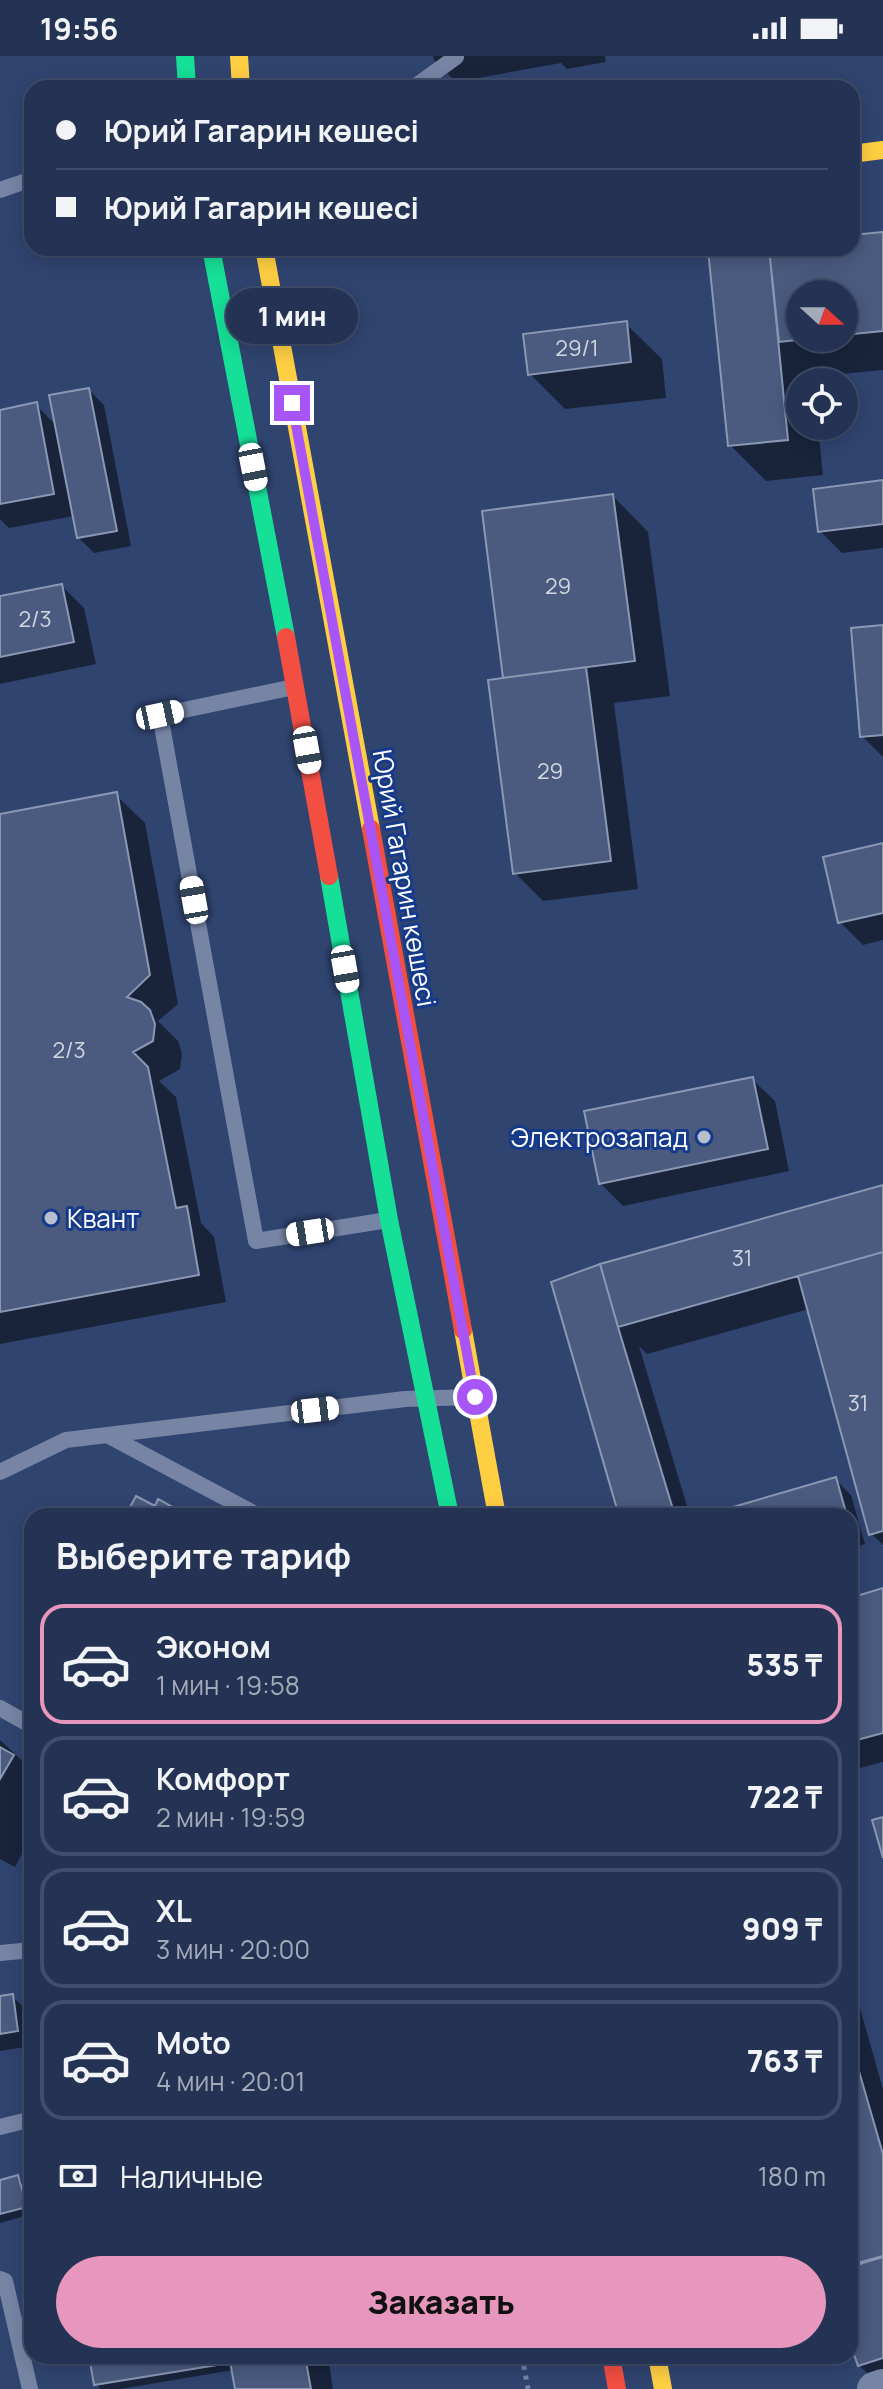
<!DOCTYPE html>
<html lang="ru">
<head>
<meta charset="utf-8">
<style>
  :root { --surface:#243354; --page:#303f5e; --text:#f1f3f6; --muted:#a3aab8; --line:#414e6b; --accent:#e797bd }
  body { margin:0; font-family:Manrope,sans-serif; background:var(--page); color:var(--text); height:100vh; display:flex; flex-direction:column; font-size:30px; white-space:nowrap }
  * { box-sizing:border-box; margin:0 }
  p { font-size:26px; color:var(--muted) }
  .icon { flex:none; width:44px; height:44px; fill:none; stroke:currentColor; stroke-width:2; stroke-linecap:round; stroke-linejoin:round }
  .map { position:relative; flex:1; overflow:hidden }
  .sheet { position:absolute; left:24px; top:1452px; width:834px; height:856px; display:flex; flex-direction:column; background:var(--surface); border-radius:24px; box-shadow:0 4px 20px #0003,0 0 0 2px var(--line) }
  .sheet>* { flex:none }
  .banner { position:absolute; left:24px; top:24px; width:836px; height:176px; border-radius:24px; box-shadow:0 4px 20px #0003,0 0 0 2px var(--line); display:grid; align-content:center; height:176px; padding:0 32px; background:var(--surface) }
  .needle { width:52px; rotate:111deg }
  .buttons { position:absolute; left:786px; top:224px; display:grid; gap:16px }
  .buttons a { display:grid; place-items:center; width:72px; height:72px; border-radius:50%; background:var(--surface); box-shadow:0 4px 20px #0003,0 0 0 2px var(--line); font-size:40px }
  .end { position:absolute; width:36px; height:36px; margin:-18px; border:10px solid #a855f7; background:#fff; box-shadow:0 0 0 4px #fff }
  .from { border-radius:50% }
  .bubble { position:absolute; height:56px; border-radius:28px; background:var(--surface); box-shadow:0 4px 20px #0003,0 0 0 2px var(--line); font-size:26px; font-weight:800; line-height:56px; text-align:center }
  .car { position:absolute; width:24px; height:48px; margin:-24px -12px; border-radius:10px; box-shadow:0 0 6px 2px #0007; background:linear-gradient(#fff 24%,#345 0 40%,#fff 0 76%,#345 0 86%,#fff 0) }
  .banner b { display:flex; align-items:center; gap:28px; height:76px; font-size:30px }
  .banner b+b { border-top:2px solid var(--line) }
  .banner i { width:20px; height:20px; background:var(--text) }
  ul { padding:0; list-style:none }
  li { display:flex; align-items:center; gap:24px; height:120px; margin:0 16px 12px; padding:0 16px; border:4px solid var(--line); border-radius:24px }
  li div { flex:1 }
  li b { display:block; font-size:30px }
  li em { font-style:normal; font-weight:800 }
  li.current { border-color:var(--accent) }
  li>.icon { width:72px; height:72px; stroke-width:1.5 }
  h2 { padding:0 32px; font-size:36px; line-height:96px }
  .pay { display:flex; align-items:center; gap:20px; height:88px; padding:0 32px; font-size:30px }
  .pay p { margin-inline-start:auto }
  .primary-button { display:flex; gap:16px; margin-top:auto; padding:16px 32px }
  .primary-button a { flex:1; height:92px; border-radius:48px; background:var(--accent); color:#111; font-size:32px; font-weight:800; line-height:92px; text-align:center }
  .status { display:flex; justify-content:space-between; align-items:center; height:56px; padding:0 40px; background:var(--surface); direction:ltr }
  .status svg { height:22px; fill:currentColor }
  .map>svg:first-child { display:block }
</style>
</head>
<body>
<div class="status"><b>19:56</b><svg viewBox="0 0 49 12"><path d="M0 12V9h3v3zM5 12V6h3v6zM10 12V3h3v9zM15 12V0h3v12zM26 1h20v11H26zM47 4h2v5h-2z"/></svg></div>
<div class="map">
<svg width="883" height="2333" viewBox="0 0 883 2333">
  <rect width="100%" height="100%" fill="#304470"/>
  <path fill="#0007" fill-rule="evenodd" d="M433,0H605L606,6L567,13L561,7L456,26L434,4Z
    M883,178V314L813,321L814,326H800V370H818L823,419L766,425L730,389L748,192H852V181ZM800,238H844V282H800Z
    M626,268L662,303L666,342L565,353L530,318Z
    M89,334L104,349L131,490L94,497L78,481L74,460L9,472L0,463V356L36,349L57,370Z
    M883,426V492L842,497L820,475Z
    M613,440L648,476L670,640L614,647L638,833L543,845L515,817L507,623L505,621Z
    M62,530L84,552L96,608L0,628V542Z
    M883,571V701L862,680Z
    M116,739L145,767L178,948L158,965L178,985L182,997L180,1013L159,1025L176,1041L201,1167L214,1181L226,1246L0,1288V760Z
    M883,789V884L863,889L840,866Z
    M752,1023L775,1045L789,1115L623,1150L600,1127Z
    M883,1131V1489L871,1477L809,1253L647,1298L639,1290L690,1460H621L554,1227Z
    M835,1423L851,1439L865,1488L850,1493V1460H737Z
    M883,1535V1706L860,1712L850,1702V1544Z
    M0,1684L32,1714V1779L15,1811L0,1803Z
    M850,1917L883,2033V2333L859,2309L850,2281Z
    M12,1940L28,1956L32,1990L0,1995V1942Z
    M18,2121L25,2129L32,2158L0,2167V2126Z
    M91,2300H328L333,2333H236L233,2314L121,2333H100L96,2328Z"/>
  <path fill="#4a5b7f" stroke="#8b98b3" stroke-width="2" d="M883,176V275L844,279V238H800V282H817L779,286L769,192H852V179Z
    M728,192H769L788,384L728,390L708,194Z
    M627,265L631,306L528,319L523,278Z
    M89,332L117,475L77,482L49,339Z
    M37,346L54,438L0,448V354Z
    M883,424V468L818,476L813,433Z
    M613,438L635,605L503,622L482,455Z
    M62,528L74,586L0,601V540Z
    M883,569V679L860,681L851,572Z
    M586,611L611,805L513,818L488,624Z
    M117,736L150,919L127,941L141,946L150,954L155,968L153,985L133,996L148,1011L176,1152L187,1150L199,1219L0,1256V758Z
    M883,787V857L838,867L823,801Z
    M753,1021L768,1093L599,1128L584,1055Z
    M883,1129V1196L618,1271L600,1208Z
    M883,1196V1475L869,1479L798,1220Z
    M600,1208L618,1271L675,1460H619L551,1226Z
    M836,1421L847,1460H735L733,1451Z
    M136,1440L155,1450L158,1443L176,1453L172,1460H125Z
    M883,1532V1677L850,1686V1542Z
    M0,1691L14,1699L0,1723Z
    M883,1761V1802L872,1764Z
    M13,1938L18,1975L0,1978V1940Z
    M850,1984L883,2098V2200L850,2209Z
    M18,2119L27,2151L0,2158V2124Z
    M883,2201V2302L858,2310L850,2287V2211Z
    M89,2300H229L230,2307L94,2329Z
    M229,2300H305L311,2333H235Z"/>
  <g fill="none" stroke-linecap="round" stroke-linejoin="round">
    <path stroke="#7785a5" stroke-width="5" stroke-dasharray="4 6" stroke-linecap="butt" d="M522,2300L528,2333"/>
    <path stroke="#7785a5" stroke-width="16" d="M413,32L456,1
      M0,134L32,123
      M294,631L160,659L256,1185L388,1164
      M107,1379L259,1460
      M0,1416L66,1384L405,1343L474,1341
      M0,1652L32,1670
      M0,1897L32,1894
      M0,2071L32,2063
      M0,2223L5,2225L30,2333"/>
    <path stroke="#7785a5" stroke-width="34" d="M874,2333L883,2330"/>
    <path stroke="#16e098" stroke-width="18" d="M185,0L187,32
      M211,192L286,581
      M329,820L389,1164L450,1460"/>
    <path stroke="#ffcf43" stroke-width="18" d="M239,0L241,32
      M852,98L883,94
      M264,192L371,773
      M463,1274L497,1460
      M657,2300L663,2333"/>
    <path stroke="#f24e42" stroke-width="18" d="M286,581L329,820
      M371,773L463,1274
      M611,2300L617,2333"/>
  </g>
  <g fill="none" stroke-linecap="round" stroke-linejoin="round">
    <path stroke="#a855f7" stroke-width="10" d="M292,347L475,1341"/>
  </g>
  <g fill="#b7becd" stroke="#153a8b" stroke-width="3">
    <circle cx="704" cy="1081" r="8"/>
    <circle cx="51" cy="1162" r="8"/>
  </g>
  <g text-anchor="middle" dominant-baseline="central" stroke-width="6" stroke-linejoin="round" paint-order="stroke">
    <g font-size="22" fill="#d2d6df">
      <text x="577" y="292">29/1</text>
      <text x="558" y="530">29</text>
      <text x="35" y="563">2/3</text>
      <text x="550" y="715">29</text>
      <text x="69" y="994">2/3</text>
      <text x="742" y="1202">31</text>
      <text x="858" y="1347">31</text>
    </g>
    <g font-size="26" fill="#fff" stroke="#153a8b">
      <text transform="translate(405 822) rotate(80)">Юрий Гагарин көшесі</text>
    </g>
    <g font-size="26" fill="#fff" stroke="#153a8b" text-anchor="end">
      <text x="688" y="1081">Электрозапад</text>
      <text x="67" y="1162" text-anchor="start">Квант</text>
    </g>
  </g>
</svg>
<div class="buttons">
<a><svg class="needle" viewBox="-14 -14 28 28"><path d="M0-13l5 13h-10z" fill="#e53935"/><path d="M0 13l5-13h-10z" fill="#a3aab8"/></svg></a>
<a><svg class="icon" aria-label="locate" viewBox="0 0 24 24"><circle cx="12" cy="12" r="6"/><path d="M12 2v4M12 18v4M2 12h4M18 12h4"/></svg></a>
</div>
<i class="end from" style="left:475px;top:1341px"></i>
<i class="end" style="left:292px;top:347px"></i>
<div class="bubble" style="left:226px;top:232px;width:132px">1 мин</div>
<i class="car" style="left:253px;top:411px;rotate:169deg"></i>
<i class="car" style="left:160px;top:659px;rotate:78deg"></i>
<i class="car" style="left:307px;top:694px;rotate:170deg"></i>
<i class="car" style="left:194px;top:844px;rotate:350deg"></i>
<i class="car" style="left:345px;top:913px;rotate:170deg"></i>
<i class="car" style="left:310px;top:1176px;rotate:261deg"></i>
<i class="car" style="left:315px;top:1354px;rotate:83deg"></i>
<div class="banner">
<b><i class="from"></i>Юрий Гагарин көшесі</b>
<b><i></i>Юрий Гагарин көшесі</b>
</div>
<section class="sheet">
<h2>Выберите тариф</h2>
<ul>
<li class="current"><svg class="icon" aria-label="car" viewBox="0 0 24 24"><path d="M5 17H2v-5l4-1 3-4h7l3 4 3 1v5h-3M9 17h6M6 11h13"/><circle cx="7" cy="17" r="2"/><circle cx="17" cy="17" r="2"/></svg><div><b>Эконом</b><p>1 мин · 19:58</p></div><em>535 ₸</em></li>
<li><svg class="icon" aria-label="car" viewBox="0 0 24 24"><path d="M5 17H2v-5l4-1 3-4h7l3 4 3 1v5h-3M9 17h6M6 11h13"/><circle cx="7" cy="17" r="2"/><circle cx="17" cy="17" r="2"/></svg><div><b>Комфорт</b><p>2 мин · 19:59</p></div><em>722 ₸</em></li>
<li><svg class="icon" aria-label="car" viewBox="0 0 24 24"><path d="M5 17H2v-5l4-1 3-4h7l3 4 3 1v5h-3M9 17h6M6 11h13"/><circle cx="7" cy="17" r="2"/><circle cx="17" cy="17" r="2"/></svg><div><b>XL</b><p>3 мин · 20:00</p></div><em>909 ₸</em></li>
<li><svg class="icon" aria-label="car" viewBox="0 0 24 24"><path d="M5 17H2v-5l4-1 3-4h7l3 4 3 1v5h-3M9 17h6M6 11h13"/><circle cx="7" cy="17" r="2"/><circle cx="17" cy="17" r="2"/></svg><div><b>Moto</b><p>4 мин · 20:01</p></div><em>763 ₸</em></li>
</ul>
<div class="pay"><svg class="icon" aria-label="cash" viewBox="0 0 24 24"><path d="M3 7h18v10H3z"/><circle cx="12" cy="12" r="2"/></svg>Наличные<p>180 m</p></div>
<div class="primary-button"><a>Заказать</a></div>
</section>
</div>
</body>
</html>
